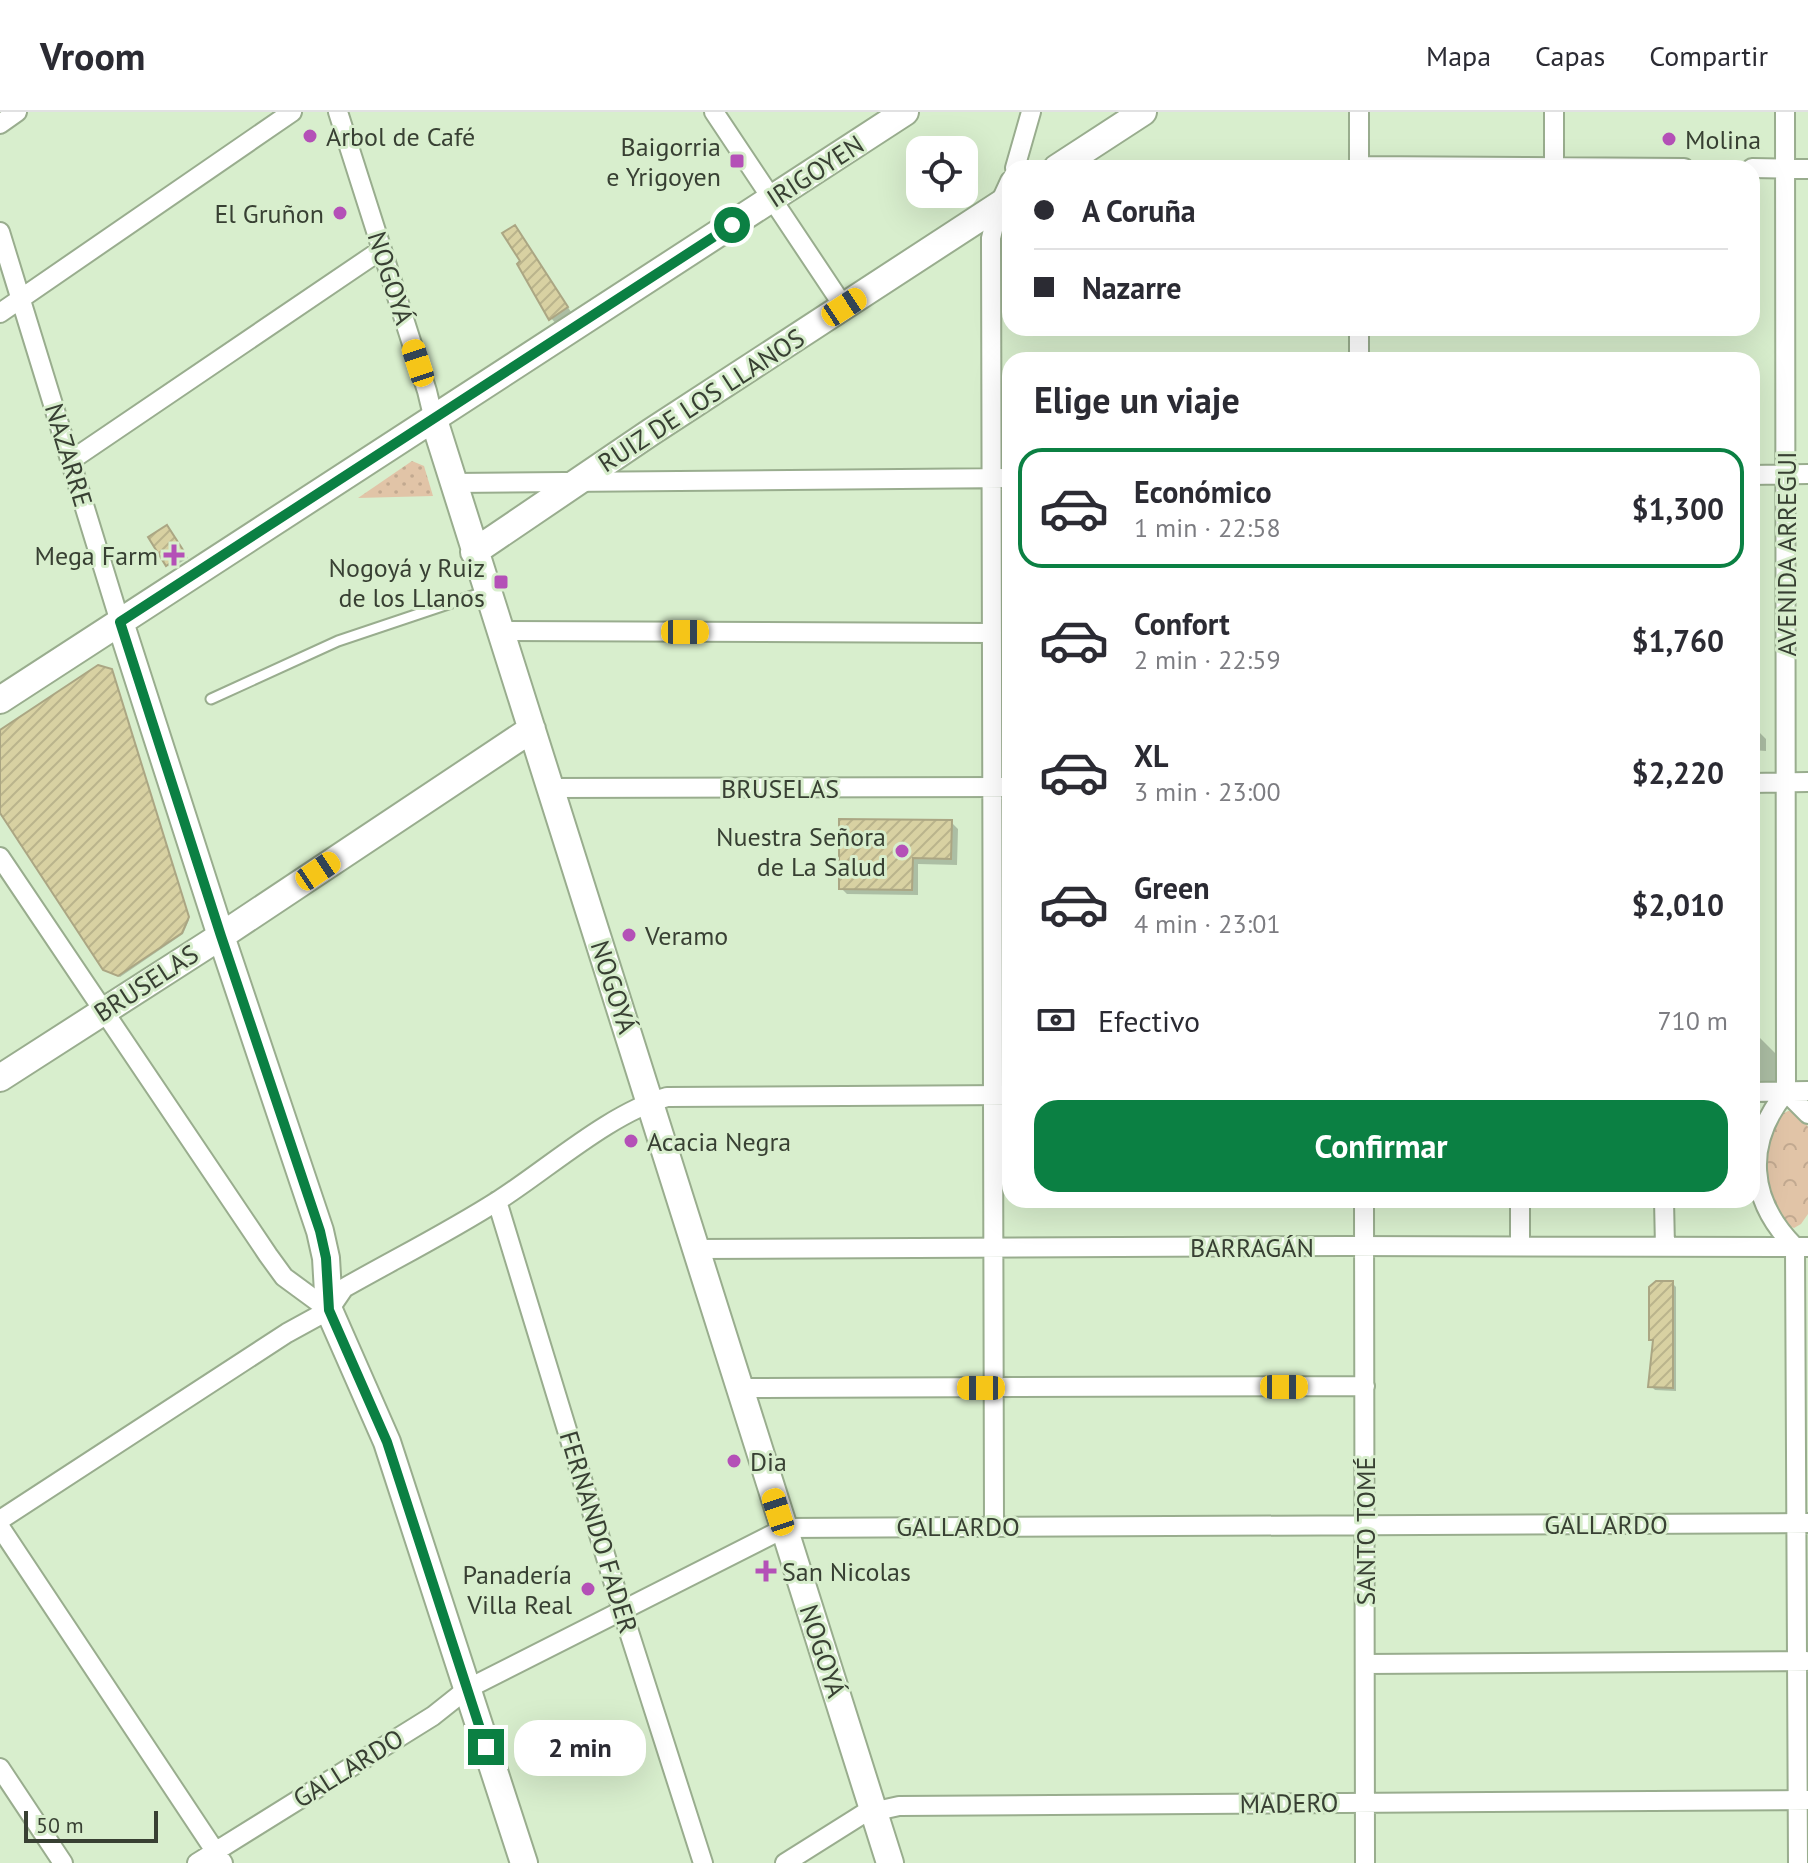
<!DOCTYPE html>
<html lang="es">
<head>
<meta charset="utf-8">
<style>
  :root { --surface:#fff; --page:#f2f2f3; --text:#2b2b33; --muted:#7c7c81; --line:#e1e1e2; --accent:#0b8043 }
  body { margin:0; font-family:"PT Sans",sans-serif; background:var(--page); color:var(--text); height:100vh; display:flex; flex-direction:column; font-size:30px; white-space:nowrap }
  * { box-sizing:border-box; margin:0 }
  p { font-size:26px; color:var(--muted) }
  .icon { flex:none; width:44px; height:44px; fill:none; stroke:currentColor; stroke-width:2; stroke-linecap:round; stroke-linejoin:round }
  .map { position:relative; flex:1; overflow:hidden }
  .sheet { position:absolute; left:1002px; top:240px; width:758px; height:856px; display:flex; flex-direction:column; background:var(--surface); border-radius:24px; box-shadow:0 8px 32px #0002 }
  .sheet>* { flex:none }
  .banner { position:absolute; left:1002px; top:48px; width:758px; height:176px; border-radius:24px; box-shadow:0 8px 32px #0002; display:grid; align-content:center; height:176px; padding:0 32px; background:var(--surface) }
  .buttons { position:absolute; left:906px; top:24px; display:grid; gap:16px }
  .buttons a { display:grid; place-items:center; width:72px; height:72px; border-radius:16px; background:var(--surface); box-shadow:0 8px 32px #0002; font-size:40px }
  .scale { position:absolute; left:24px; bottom:20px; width:134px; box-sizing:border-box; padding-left:8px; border:4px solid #384033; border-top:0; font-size:22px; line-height:28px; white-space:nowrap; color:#384033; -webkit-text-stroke:6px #d8eecd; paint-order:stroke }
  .end { position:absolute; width:36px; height:36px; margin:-18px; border:10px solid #0b8043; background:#fff; box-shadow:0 0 0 4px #fff }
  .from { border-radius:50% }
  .bubble { position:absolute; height:56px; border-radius:24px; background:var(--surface); box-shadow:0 8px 32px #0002; font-size:26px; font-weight:800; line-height:56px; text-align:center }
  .car { position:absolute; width:24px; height:48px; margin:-24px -12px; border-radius:10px; box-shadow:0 0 6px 2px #0007; background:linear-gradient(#f5c518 24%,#345 0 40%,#f5c518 0 76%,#345 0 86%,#f5c518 0) }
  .banner b { display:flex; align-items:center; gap:28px; height:76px; font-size:30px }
  .banner b+b { border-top:2px solid var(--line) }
  .banner i { width:20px; height:20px; background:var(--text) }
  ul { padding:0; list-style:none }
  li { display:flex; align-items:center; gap:24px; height:120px; margin:0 16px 12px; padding:0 16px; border:4px solid transparent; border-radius:24px }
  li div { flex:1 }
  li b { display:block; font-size:30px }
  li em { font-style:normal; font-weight:800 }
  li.selected { border-color:var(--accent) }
  li>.icon { width:72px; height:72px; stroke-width:1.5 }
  h2 { padding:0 32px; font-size:36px; line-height:96px }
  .pay { display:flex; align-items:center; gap:20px; height:88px; padding:0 32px; font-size:30px }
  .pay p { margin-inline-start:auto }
  .button { display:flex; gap:16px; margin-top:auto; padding:16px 32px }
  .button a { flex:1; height:92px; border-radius:24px; background:var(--accent); color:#fff; font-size:32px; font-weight:800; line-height:92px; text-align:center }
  header { display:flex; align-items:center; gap:48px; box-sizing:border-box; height:112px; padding:0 40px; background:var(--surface); border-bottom:2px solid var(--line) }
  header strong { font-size:38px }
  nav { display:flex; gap:44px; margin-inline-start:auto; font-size:28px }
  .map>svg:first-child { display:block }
</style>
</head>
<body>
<header>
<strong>Vroom</strong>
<nav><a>Mapa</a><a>Capas</a><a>Compartir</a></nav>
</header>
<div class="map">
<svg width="1808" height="1751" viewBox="0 0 1808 1751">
  <defs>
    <pattern id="grass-dots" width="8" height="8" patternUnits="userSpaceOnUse" patternTransform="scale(2)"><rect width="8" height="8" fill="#e1c4a7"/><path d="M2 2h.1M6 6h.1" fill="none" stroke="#c2a990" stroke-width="1.8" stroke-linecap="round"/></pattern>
    <pattern id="park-crowns" width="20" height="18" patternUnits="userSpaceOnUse" patternTransform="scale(2)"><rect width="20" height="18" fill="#e1c4a7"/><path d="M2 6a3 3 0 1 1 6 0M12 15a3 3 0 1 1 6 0" fill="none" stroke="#c2a990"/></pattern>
    <pattern id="building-hatch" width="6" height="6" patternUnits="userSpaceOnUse" patternTransform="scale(2)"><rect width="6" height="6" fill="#d8d1a2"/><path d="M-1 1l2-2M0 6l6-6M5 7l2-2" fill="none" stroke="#bab48c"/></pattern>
  </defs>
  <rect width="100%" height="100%" fill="#d8eecd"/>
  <path fill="url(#grass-dots)" d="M412,349L424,354L433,384L358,386Z"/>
  <path fill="url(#park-crowns)" d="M1788,999C1798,999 1804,1006 1808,1015V1102L1801,1112L1794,1116L1780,1110C1775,1095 1766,1077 1765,1061C1763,1042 1769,1008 1788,999Z"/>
  <path fill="#0003" d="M1752,84L1754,87L1755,120H1752Z
    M515,115L573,203L557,213L551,206L523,150Z
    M1753,313L1757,318L1756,345H1752Z
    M171,419L188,446L171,456L167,453Z
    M1752,428L1755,431L1756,452H1752Z
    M113,561L189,808L183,822L120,865L106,859L0,697V621Z
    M1752,613L1766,627V639L1752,638Z
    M951,710L958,717L957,753L918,752V783L847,782L841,776Z
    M1752,779L1760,783V801H1752Z
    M1752,873L1757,877L1758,896L1752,897Z
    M1752,923H1757L1778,944L1777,974H1752Z
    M1672,1171L1676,1175V1279L1655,1278L1651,1274L1655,1231L1651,1227Z"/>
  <path fill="url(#building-hatch)" stroke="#aba683" stroke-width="2" d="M515,113L568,195L549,208L517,152L520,149L502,121Z
    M167,413L185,441L166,454L148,425Z
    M98,553L112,557L189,805L182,821L118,864L103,858L0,701V618Z
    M839,707L952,708L951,747L913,746L912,778L839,777Z
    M1656,1169H1673V1276L1648,1275L1653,1228H1649V1175Z"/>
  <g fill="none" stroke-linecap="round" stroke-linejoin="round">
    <defs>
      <path id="lane" d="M211,587L338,529L484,480"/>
      <path id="street" d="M338,0L427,279L434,308
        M714,0L844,195
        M1785,0L1786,980C1744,1031 1748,1088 1795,1135
        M0,12L17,0
        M1359,54L1684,56
        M1554,55V0
        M1015,56L1031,0
        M1359,56V0
        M1752,56L1808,57
        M0,120L120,510
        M0,201L292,0
        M1359,248V216
        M70,349L381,138
        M1752,363L1808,362
        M453,371L1010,366
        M500,519L992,521
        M1752,671L1808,670
        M551,676L1010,675
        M0,745L268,1143L284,1165L329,1198
        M1752,980L1808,979
        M1786,980L1808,1002
        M1364,1088L1365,1751
        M1520,1088V1134
        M1664,1088L1665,1135
        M497,1089L622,1498L703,1751
        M1795,1135L1798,1751
        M695,1137L1344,1134L1808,1135
        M739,1276L1365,1274
        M0,1408L287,1221L329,1198L344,1176C395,1147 449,1120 499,1088C549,1056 610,1001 667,985L1010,983
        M994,1414L991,126L999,93L1010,69
        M0,1415L223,1751
        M1365,1552L1806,1549
        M0,1656L63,1751
        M197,1751L433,1604L467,1577L785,1416L1808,1411
        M785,1751L863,1702L899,1694L1808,1688"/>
      <path id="secondary" d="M1057,56L1143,0
        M434,308L890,1751
        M474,440L651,320L1010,86
        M120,510L221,824L320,1119L326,1146L329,1198L387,1330L524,1751
        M0,588L905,0
        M0,966L221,824L532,617"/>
    </defs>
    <use href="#lane" stroke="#99ad8e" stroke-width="13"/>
    <use href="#street" stroke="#99ad8e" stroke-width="22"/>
    <use href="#secondary" stroke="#99ad8e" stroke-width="30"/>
    <use href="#lane" stroke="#fff" stroke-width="9"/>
    <use href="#street" stroke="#fff" stroke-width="18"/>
    <use href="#secondary" stroke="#fff" stroke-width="26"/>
  </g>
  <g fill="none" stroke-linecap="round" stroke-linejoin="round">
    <path stroke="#0b8043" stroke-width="10" d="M486,1635L387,1330L329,1198L326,1146L320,1119L221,824L120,510L732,113"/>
  </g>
  <g fill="#b450b7" stroke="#d8eecd" stroke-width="3">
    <circle cx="310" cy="24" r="8"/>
    <circle cx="1669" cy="27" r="8"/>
    <rect x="729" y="41" width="16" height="16" rx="4"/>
    <circle cx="340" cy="101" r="8"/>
    <path d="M170 431h8v8h8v8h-8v8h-8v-8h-8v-8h8z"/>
    <rect x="493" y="462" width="16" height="16" rx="4"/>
    <circle cx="902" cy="739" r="8"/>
    <circle cx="629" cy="823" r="8"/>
    <circle cx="631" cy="1029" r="8"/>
    <circle cx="734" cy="1349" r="8"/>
    <path d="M762 1447h8v8h8v8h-8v8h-8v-8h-8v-8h8z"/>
    <circle cx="588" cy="1477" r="8"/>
  </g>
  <g text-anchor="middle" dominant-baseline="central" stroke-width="6" stroke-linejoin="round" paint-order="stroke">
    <g font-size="26" fill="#384033" stroke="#d8eecd" text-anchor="start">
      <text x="326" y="24">Arbol de Café</text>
      <text x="1685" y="27">Molina</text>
      <text x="721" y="34" text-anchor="end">Baigorria<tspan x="721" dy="30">e Yrigoyen</tspan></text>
      <text x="324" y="101" text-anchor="end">El Gruñon</text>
      <text x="158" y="443" text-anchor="end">Mega Farm</text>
      <text x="485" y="455" text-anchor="end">Nogoyá y Ruiz<tspan x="485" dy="30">de los Llanos</tspan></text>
      <text x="886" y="724" text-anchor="end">Nuestra Señora<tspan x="886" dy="30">de La Salud</tspan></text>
      <text x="645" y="823">Veramo</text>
      <text x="647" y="1029">Acacia Negra</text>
      <text x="750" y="1349">Dia</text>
      <text x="782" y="1459">San Nicolas</text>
      <text x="572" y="1462" text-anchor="end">Panadería<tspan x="572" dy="30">Villa Real</tspan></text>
    </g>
    <g font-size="26" fill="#384033" stroke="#d8eecd">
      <text transform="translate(815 59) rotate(-33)">IRIGOYEN</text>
      <text transform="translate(391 166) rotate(72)">NOGOYÁ</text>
      <text transform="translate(701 288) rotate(-33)">RUIZ DE LOS LLANOS</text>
      <text transform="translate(69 343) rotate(73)">NAZARRE</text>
      <text transform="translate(1786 442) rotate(-90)">AVENIDA ARREGUI</text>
      <text x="780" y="676">BRUSELAS</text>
      <text transform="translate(146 871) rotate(-33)">BRUSELAS</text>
      <text transform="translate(614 875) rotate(72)">NOGOYÁ</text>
      <text x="1252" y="1135">BARRAGÁN</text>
      <text x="1606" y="1412">GALLARDO</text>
      <text x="958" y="1414">GALLARDO</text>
      <text transform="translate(1365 1419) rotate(-90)">SANTO TOMÉ</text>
      <text transform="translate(599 1420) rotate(73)">FERNANDO FADER</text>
      <text transform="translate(823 1539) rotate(72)">NOGOYÁ</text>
      <text transform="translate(348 1656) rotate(-32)">GALLARDO</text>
      <text transform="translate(1289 1691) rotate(-1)">MADERO</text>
    </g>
  </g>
</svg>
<div class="buttons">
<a><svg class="icon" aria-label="locate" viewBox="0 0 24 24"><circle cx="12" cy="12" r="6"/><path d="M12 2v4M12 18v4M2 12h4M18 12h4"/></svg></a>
</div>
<div class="scale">50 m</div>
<i class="end from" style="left:732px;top:113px"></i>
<i class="end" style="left:486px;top:1635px"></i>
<div class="bubble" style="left:514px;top:1608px;width:132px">2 min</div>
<i class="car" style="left:844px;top:195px;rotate:57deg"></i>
<i class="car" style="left:418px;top:251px;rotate:342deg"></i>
<i class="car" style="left:685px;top:520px;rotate:90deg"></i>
<i class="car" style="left:318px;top:759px;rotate:56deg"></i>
<i class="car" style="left:1284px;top:1275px;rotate:90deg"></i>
<i class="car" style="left:981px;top:1276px;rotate:270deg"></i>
<i class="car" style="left:778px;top:1400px;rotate:342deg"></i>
<div class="banner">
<b><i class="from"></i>A Coruña</b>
<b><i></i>Nazarre</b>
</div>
<section class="sheet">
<h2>Elige un viaje</h2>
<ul>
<li class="selected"><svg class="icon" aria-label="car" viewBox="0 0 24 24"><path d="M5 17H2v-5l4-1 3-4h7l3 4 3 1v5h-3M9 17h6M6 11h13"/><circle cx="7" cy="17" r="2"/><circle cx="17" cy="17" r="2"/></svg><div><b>Económico</b><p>1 min · 22:58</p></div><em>$1,300</em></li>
<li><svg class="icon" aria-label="car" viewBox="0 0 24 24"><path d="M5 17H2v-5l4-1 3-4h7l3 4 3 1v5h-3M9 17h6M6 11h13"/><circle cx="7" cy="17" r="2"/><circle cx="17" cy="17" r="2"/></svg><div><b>Confort</b><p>2 min · 22:59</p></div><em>$1,760</em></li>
<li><svg class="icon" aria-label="car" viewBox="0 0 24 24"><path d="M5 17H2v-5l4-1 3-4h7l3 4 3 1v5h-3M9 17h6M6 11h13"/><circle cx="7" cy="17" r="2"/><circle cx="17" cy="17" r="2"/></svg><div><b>XL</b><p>3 min · 23:00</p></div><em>$2,220</em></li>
<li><svg class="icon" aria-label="car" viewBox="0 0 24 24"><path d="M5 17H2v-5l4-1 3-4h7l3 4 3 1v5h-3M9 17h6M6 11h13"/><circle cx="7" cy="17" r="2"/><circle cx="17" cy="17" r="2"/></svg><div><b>Green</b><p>4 min · 23:01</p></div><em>$2,010</em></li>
</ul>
<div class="pay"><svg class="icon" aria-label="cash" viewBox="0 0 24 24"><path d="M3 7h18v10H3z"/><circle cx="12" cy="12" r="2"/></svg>Efectivo<p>710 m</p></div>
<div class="button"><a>Confirmar</a></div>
</section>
</div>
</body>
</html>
